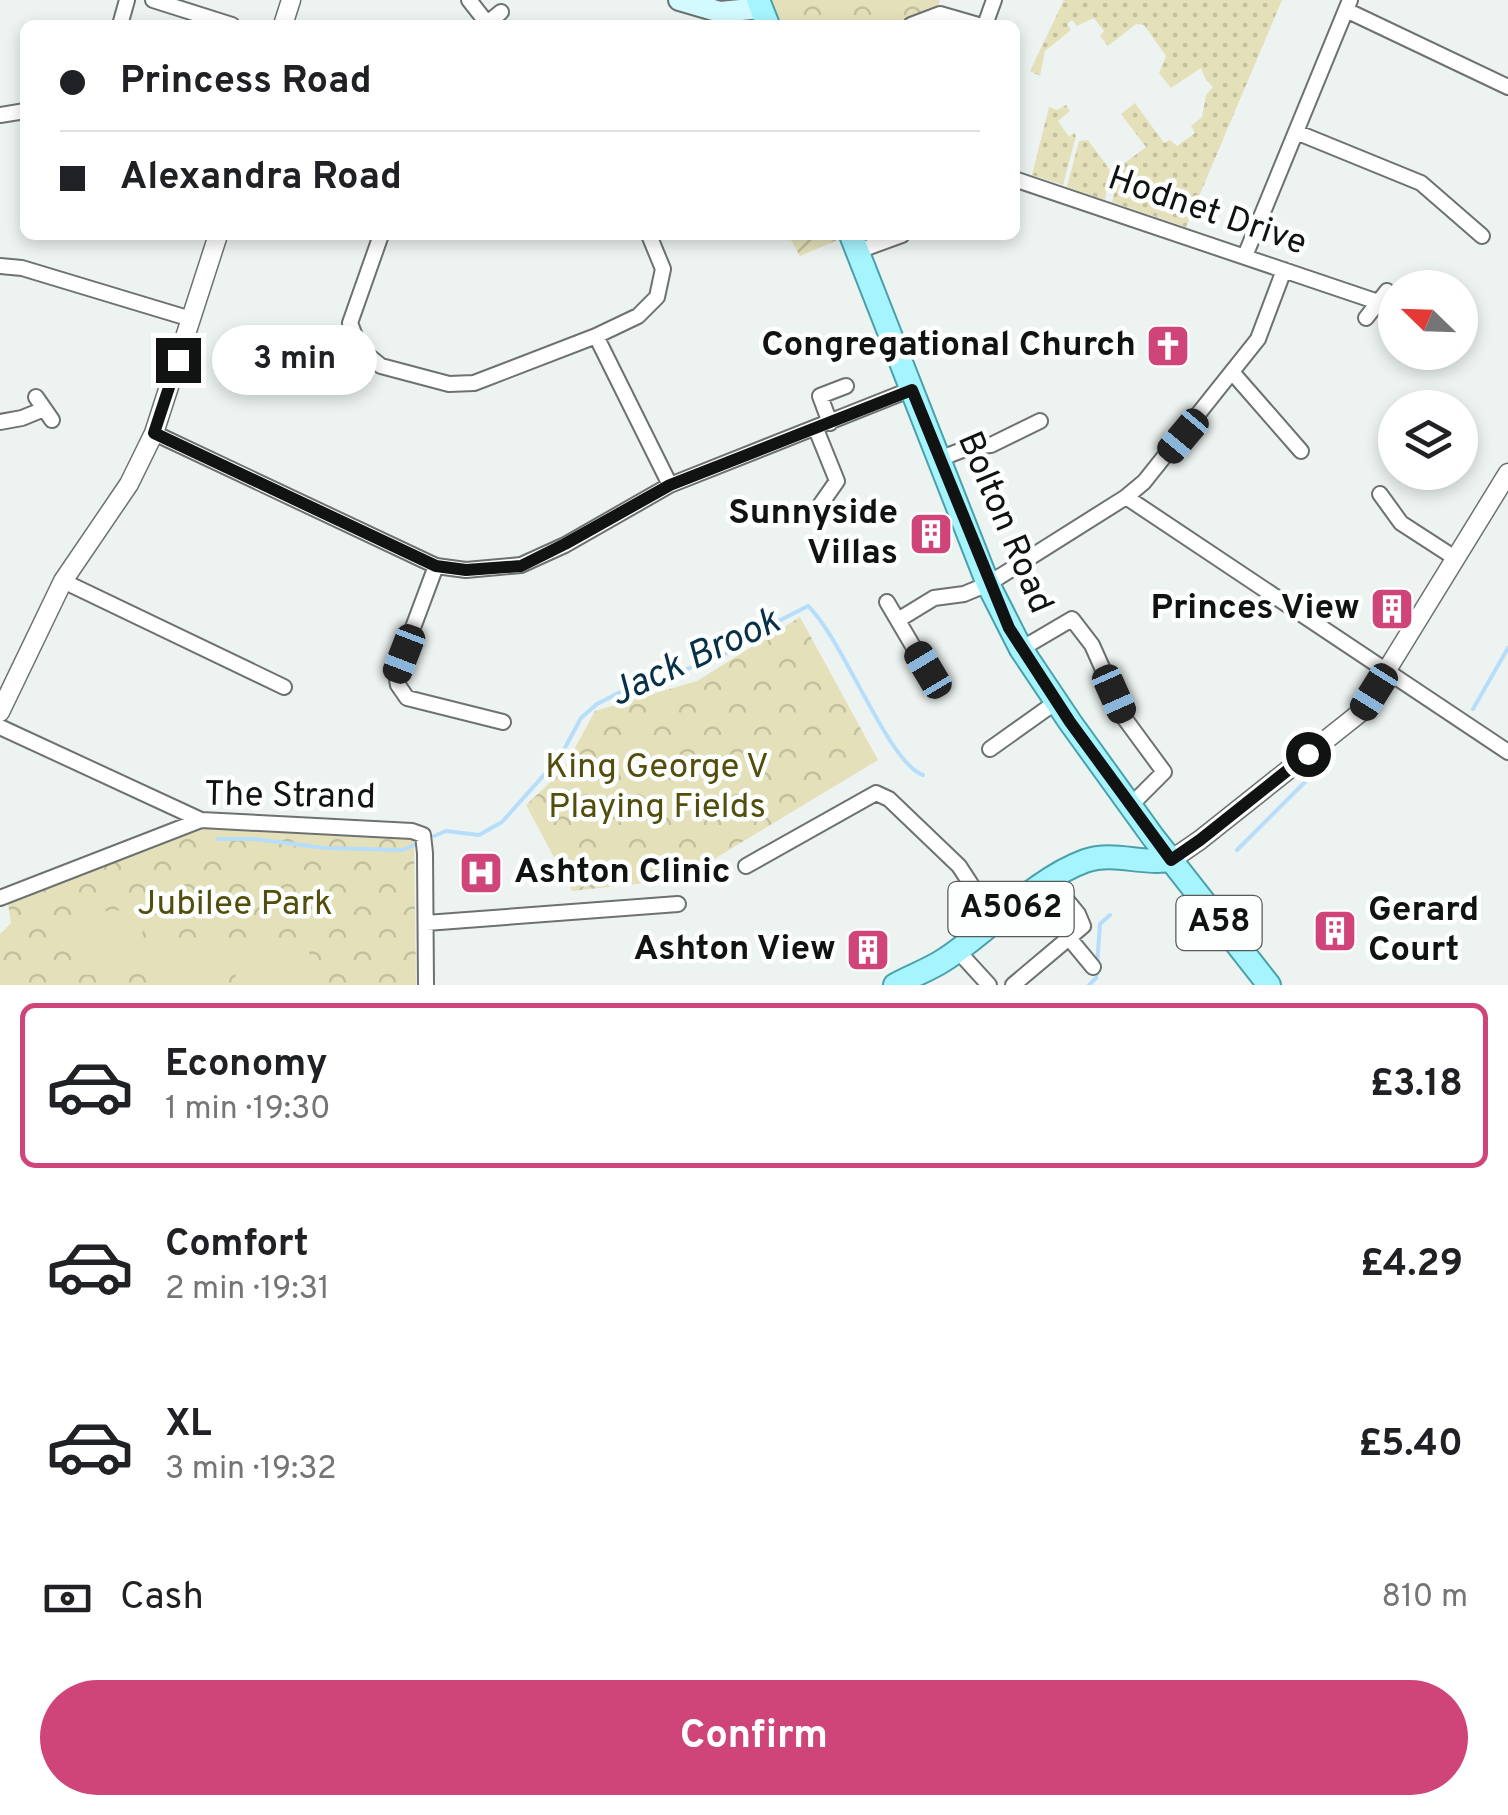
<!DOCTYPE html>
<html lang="en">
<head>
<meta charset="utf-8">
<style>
  :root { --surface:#fff; --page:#f6f6f6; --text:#202124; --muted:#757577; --line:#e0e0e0; --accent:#cf4479 }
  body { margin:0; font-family:Overpass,sans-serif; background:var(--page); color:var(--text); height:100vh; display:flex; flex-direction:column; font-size:38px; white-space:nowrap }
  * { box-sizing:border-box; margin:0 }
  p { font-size:32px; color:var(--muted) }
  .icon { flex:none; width:55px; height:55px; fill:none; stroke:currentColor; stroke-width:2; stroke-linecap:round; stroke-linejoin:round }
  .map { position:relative; height:985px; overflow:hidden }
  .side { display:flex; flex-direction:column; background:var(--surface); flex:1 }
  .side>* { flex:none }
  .top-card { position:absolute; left:20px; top:20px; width:1000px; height:220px; border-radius:15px; box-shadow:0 5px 15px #0003; display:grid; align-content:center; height:220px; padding:0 40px; background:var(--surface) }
  .needle { width:65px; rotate:293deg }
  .buttons { position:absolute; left:1378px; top:270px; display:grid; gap:20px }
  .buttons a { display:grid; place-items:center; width:100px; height:100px; border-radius:50%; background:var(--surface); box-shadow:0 5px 15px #0003; font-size:50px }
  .end { position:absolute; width:45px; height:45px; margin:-22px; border:12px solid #101312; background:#fff; box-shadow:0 0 0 5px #fff }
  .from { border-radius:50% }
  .bubble { position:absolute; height:70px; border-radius:35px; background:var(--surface); box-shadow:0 5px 15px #0003; font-size:32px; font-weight:700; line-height:70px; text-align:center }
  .car { position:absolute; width:30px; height:60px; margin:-30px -15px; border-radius:12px; box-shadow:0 0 8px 2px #0007; background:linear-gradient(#222 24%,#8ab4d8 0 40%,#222 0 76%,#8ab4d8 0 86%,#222 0) }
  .top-card b { display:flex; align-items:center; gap:35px; height:95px; font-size:38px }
  .top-card b+b { border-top:2px solid var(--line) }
  .top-card i { width:25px; height:25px; background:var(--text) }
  ul { padding:18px 0 0; list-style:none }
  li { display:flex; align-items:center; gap:30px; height:165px; margin:0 20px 15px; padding:0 20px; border:5px solid transparent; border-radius:15px }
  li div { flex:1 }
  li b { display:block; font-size:38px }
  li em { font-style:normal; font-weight:700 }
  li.current { border-color:var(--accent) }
  li>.icon { width:90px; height:90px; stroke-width:1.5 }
  .pay { display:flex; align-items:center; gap:25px; height:110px; padding:0 40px; font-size:38px }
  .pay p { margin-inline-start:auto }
  .action { display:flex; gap:20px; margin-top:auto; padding:20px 40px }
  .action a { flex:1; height:115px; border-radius:60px; background:var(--accent); color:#fff; font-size:40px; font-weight:700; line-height:115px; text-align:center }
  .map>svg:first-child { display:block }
</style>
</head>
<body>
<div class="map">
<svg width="1508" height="985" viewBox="0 0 1508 985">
  <defs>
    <pattern id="grass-dots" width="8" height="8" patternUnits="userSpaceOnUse" patternTransform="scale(2.5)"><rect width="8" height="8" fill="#e4e1ba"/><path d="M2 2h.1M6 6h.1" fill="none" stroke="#c3c09f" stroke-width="1.8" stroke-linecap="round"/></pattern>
    <pattern id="park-crowns" width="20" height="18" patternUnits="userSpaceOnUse" patternTransform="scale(2.5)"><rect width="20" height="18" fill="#e4e1ba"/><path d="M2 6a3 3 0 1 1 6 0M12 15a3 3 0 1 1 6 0" fill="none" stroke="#c3c09f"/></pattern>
    <pattern id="garden-furrows" width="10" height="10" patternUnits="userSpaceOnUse" patternTransform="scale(2.5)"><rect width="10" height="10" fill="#e4e1ba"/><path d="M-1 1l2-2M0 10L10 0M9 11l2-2" fill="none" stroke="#c3c09f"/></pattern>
  </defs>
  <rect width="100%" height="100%" fill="#ecf3f0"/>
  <path fill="url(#grass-dots)" d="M1064,0H1282L1186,227L1112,202L1121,166L1146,147L1121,114L1135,103L1164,143L1170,140L1177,146L1195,133L1191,126L1202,117L1206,95L1213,87L1206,80L1201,68L1171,88L1159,73L1166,56L1144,25L1136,24L1108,46L1100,36L1104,31L1094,18L1077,26L1072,20L1067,24L1071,30L1045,51L1040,76L1030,71Z
    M1066,105L1070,111L1058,121L1069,137L1074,133L1076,136L1063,185L1032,175L1049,107L1057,110Z
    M1088,140L1110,170L1105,200L1067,187L1079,141Z"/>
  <path fill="url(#park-crowns)" d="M767,0H940L937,10L901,25H773Z
    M800,617L878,760L681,879L572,891L526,805L563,770L595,711L697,681Z
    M206,821L414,837L416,985H0V934L11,923L8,903Z"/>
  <path fill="url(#garden-furrows)" d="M788,235H838L840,239L800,256Z"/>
  <path fill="#e4e1ba" d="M142,909L143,974L75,975L73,913Z
    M309,944L310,985H236L235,946Z
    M222,947L223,985H154L153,949Z"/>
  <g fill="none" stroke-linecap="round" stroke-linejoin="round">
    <path stroke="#b6ddfa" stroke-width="4" d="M1473,709L1508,648
      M434,836L446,831L479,835L502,822L560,757L581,718L597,704L630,687L667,677L725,654L759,631L808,606C843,639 888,763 923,775
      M218,839H255L325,848L403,850L414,845
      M1237,850L1319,768
      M1089,985L1096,978L1100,924L1110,915"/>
    <defs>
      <path id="minor" d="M153,0L232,25
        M469,0L487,23
        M1346,10L1508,87
        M120,25L127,0
        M485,25L501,12
        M911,25L940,14L978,25
        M985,25L994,0
        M0,115L25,111
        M1296,132L1421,183L1482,236
        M1017,180L1378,302
        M381,235L350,323L360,349L381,366L449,384L474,383L596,336L638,316L657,297L663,269L649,235
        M858,251L902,235
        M1245,256L1350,0
        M0,266L22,268L191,319
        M1366,318L1387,291
        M596,336L670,485
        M1232,372L1301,451
        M36,397L52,420
        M0,422L22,418L44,409
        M830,423L820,396L846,386
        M816,429L837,481L816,511
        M154,433L436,566L466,570L521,565L565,545L670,485L912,389
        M939,459L970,447L991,445L1040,421
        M1380,494L1401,523L1455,558
        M1126,497L1508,752
        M436,566L396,673L398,685L407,698L503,722
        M63,581L284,687
        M887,602L927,670
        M898,620L934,598L964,594L988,584L1126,497L1144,482L1258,339L1284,270
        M1021,649L1072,619L1092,645L1125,719L1164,772L1130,806
        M0,727L201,820
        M990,749L1056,702
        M746,866L876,793L889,799L959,866L995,921
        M0,898L201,820L412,831L423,835L425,853L426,985
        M426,923L678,904
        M1069,938L1093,967
        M957,950L989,985
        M1013,985L1083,926L1078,914L1051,881"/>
      <path id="tertiary" d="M283,25L291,0
        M0,712L63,581L129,484L154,433L218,235
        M1171,860L1200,840L1361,712L1508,473"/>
      <path id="secondary" d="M679,0L720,12L761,8"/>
      <path id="primary" d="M758,0L768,25
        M851,235L988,584L1021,649L1070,722L1153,837L1269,985
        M895,985C911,976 929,970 944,960C989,931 1035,879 1085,861C1114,851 1142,865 1171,860"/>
    </defs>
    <use href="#minor" stroke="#6d7270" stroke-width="18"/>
    <use href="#tertiary" stroke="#6d7270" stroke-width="21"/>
    <use href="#secondary" stroke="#6d7270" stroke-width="24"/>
    <use href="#primary" stroke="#4ba1ab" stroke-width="26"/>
    <use href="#minor" stroke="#fff" stroke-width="14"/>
    <use href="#tertiary" stroke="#fff" stroke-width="18"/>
    <use href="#secondary" stroke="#d3fafe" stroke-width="20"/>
    <use href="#primary" stroke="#a6f4fe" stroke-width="22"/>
  </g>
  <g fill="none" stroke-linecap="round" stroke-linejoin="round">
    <path stroke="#101312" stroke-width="12" d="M178,360L154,433L436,566L466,570L521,566L565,544L670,485L912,390L1009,628L1070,722L1171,860L1200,840L1308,754"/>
  </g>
  <defs>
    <symbol id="church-square" viewBox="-11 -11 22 22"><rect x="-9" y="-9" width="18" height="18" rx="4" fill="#cf4479" stroke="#fdfffe"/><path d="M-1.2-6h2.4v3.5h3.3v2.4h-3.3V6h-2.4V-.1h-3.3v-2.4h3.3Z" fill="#fff"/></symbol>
    <symbol id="building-square" viewBox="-11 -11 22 22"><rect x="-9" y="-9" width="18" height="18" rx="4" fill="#cf4479" stroke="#fdfffe"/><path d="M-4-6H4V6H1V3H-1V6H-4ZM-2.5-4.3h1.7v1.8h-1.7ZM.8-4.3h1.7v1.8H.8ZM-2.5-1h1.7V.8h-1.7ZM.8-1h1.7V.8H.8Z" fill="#fff"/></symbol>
    <symbol id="hospital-square" viewBox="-11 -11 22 22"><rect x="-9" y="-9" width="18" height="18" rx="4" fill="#cf4479" stroke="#fdfffe"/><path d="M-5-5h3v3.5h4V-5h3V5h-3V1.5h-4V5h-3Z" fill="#fff"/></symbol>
  </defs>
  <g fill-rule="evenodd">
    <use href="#church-square" x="1143" y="321" width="50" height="50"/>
    <use href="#building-square" x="906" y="509" width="50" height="50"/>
    <use href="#building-square" x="1367" y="584" width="50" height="50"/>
    <use href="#hospital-square" x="456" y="848" width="50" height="50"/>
    <use href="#building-square" x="1310" y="906" width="50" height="50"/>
    <use href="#building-square" x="843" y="925" width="50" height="50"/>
  </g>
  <g text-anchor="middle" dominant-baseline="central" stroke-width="9" stroke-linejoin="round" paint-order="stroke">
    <g fill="#fdfffe" stroke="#575a59" stroke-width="2.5">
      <rect x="948.5" y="882" width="125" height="54" rx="8"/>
      <rect x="1176.5" y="896" width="85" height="54" rx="8"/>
    </g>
    <g font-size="32" font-weight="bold" fill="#101312">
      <text x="1011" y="909">A5062</text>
      <text x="1219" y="923">A58</text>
    </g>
    <g font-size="35" fill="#101312" stroke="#fdfffe">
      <text transform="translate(1207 212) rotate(19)">Hodnet Drive</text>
      <text transform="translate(1004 523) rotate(67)">Bolton Road</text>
      <text transform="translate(290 797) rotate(1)">The Strand</text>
    </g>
    <g font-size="35" font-weight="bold" fill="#101312" stroke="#fdfffe" text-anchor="end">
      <text x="1136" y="346">Congregational Church</text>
      <text x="898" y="514">Sunnyside<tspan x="898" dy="40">Villas</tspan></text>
      <text x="1360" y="609">Princes View</text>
      <text x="514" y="873" text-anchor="start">Ashton Clinic</text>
      <text x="1368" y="911" text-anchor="start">Gerard<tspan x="1368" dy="40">Court</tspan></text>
      <text x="836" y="950">Ashton View</text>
    </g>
    <g font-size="35" fill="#544e0d" stroke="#fdfffe">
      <text x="657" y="768">King George V<tspan x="657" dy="40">Playing Fields</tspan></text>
      <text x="235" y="905">Jubilee Park</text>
    </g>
    <g font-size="38" font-style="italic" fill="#083048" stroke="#fdfffe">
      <text transform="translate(695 659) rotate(-25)">Jack Brook</text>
    </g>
  </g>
</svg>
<div class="buttons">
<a><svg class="needle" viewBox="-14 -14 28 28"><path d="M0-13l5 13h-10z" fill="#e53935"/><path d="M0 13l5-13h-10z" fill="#757577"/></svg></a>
<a><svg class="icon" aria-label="layers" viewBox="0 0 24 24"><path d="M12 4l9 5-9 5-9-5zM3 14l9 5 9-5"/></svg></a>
</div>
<i class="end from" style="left:1308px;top:754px"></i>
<i class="end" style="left:178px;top:360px"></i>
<div class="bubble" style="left:212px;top:325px;width:165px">3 min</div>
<i class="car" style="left:1183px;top:436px;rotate:220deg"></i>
<i class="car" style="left:404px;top:654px;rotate:201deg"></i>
<i class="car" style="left:928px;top:670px;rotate:329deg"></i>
<i class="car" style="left:1374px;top:692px;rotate:212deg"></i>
<i class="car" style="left:1114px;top:694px;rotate:156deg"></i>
<div class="top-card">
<b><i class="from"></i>Princess Road</b>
<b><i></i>Alexandra Road</b>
</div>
</div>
<section class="side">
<ul>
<li class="current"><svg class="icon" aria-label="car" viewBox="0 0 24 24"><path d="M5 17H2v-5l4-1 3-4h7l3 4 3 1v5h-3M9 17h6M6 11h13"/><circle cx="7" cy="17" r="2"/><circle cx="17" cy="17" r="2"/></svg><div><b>Economy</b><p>1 min · 19:30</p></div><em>£3.18</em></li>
<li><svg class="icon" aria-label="car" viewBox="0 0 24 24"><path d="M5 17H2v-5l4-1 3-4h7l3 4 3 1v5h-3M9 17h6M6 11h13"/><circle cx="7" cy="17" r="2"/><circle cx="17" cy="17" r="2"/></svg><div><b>Comfort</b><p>2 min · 19:31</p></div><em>£4.29</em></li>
<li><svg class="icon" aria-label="car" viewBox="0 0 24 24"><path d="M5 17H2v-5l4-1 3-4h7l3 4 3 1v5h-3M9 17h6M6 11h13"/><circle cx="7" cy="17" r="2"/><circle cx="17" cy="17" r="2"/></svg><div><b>XL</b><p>3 min · 19:32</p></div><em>£5.40</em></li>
</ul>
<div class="pay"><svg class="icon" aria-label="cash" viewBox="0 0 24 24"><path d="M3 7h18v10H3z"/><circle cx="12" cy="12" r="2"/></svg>Cash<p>810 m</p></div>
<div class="action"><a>Confirm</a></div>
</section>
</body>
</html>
